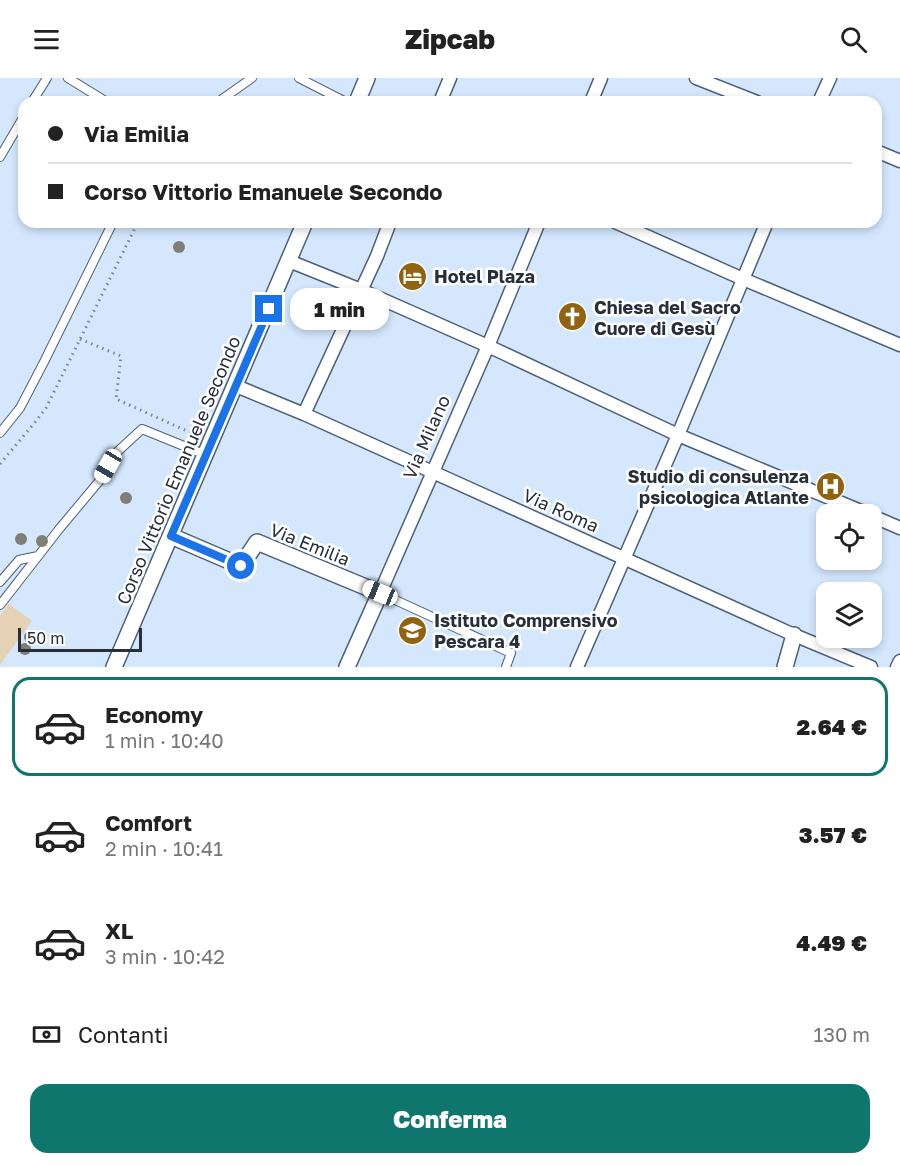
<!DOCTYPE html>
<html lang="it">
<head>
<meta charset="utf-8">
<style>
  :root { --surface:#fff; --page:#f6f6f6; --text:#222; --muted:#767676; --line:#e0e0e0; --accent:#0f766e }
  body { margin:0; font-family:"Golos Text",sans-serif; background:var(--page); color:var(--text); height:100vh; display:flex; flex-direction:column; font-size:22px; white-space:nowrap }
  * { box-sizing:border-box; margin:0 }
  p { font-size:20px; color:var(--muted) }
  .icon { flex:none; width:33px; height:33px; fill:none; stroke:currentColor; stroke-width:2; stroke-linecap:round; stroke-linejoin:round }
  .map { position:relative; height:589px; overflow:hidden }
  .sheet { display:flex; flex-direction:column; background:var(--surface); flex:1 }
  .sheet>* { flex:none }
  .banner { position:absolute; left:18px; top:18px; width:864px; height:132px; border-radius:18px; box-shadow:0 3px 9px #0003; display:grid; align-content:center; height:132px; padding:0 30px; background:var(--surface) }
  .buttons { position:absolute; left:816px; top:426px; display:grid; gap:12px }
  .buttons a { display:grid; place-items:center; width:66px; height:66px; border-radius:12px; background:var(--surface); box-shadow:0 3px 9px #0003; font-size:30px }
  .scale { position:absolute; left:18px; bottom:15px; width:124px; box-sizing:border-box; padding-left:6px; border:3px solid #272f3a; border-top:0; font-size:16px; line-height:21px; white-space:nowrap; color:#272f3a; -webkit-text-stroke:4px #fff; paint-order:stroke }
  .end { position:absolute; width:27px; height:27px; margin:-14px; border:8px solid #1a73e8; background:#fff; box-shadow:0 0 0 3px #fff }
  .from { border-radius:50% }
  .bubble { position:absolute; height:42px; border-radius:18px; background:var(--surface); box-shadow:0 3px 9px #0003; font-size:20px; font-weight:800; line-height:42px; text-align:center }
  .car { position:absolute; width:18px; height:36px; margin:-18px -9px; border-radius:8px; box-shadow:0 0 4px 2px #0007; background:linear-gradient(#fff 24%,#345 0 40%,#fff 0 76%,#345 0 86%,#fff 0) }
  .banner b { display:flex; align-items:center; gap:21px; height:57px; font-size:22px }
  .banner b+b { border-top:2px solid var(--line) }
  .banner i { width:15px; height:15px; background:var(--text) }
  ul { padding:10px 0 0; list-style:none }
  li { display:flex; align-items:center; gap:18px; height:99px; margin:0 12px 9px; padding:0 18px; border:3px solid transparent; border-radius:18px }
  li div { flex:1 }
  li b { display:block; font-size:22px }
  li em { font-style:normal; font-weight:800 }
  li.on { border-color:var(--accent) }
  li>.icon { width:54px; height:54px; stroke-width:1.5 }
  .pay { display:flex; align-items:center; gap:15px; height:66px; padding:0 30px; font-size:22px }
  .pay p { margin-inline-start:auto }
  .primary-button { display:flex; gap:12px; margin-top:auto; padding:12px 30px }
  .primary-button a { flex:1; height:69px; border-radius:18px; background:var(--accent); color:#fff; font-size:24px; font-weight:800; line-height:69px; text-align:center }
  header { display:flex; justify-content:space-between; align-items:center; height:78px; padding:0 30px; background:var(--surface); font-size:27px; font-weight:800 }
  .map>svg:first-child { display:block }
</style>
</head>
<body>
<header><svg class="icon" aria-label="menu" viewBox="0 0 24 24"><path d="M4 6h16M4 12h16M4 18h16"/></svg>Zipcab<svg class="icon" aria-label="search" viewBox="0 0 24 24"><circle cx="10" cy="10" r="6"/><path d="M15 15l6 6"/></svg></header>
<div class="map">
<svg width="900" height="589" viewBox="0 0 900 589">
  <rect width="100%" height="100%" fill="#d4e7fd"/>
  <path fill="#e7d1b4" d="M9,526L32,543L0,587V538Z"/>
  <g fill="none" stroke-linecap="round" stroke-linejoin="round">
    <defs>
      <path id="service" d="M68,0L107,24
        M299,0L346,24
        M32,24L47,0
        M218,24L252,0
        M0,79L24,38
        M0,355L20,330L44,284L113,144
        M0,504L19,482L38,478
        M380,515L511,575L506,589
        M0,527L60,450L101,401L116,375L142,351L206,377"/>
      <path id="pedestrian" d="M696,0L757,24
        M440,24L450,0
        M591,24L601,0
        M819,24L830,0
        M876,73L900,83
        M615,144L743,201L900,267
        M289,183L361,212L488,268L678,357L868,436
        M236,308L304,336L794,557L871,589
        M304,336L377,178L390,144
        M872,438L900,450
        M380,515L488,268L539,144
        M577,589L678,357L767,144
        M897,589L900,583"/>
      <path id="minor" d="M357,24L367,0
        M171,458L241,488L257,464L380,515L347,589
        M114,589L305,144
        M785,589L794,557"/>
    </defs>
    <use href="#service" stroke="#4d6078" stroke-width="10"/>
    <use href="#pedestrian" stroke="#4d6078" stroke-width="15"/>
    <use href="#minor" stroke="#4d6078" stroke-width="18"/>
    <path stroke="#788696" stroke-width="3" stroke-dasharray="1.5 4.5" stroke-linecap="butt" d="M80,261L121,278L116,321L198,358
      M0,386L36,343L46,330L138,144"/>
    <use href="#service" stroke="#fff" stroke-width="8"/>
    <use href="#pedestrian" stroke="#fff" stroke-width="12"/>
    <use href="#minor" stroke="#fff" stroke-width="15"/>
  </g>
  <g fill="#807e76">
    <circle cx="179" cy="169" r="6"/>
    <circle cx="126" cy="420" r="6"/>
    <circle cx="21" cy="461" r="6"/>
    <circle cx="42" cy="463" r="6"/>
    <circle cx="30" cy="559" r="6"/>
    <circle cx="25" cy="571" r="6"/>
  </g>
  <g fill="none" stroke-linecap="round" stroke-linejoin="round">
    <path stroke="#1a73e8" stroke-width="8" d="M241,488L171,458L269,231"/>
  </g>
  <defs>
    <symbol id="hotel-disc" viewBox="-11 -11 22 22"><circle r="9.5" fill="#91630f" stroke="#fff"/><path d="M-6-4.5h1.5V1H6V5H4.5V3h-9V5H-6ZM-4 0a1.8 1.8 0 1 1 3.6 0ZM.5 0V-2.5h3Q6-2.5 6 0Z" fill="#fff"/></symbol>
    <symbol id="church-disc" viewBox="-11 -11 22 22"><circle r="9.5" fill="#91630f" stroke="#fff"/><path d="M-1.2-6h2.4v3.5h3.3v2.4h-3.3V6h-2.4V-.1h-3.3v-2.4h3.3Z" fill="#fff"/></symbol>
    <symbol id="hospital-disc" viewBox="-11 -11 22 22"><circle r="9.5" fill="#91630f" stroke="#fff"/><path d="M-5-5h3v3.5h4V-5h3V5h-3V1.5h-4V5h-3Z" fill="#fff"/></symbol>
    <symbol id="school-disc" viewBox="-11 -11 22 22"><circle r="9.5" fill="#91630f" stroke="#fff"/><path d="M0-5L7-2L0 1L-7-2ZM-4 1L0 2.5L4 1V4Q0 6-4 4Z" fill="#fff"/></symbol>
  </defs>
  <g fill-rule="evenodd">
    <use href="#hotel-disc" x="396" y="182" width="33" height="33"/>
    <use href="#church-disc" x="556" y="222" width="33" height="33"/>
    <use href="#hospital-disc" x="814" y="392" width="33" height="33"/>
    <use href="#school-disc" x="396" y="536" width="33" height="33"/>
  </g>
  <g text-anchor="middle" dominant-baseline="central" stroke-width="5" stroke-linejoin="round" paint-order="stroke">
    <g font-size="18" font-weight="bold" fill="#272f3a" stroke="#fff" text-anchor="start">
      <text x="434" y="198">Hotel Plaza</text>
      <text x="594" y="229">Chiesa del Sacro<tspan x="594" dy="21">Cuore di Gesù</tspan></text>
      <text x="809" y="398" text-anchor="end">Studio di consulenza<tspan x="809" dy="21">psicologica Atlante</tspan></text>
      <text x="434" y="542">Istituto Comprensivo<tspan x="434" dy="21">Pescara 4</tspan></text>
    </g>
    <g font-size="18" fill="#272f3a" stroke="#fff">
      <text transform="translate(426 359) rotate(-66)">Via Milano</text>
      <text transform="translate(178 392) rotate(-67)">Corso Vittorio Emanuele Secondo</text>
      <text transform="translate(561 432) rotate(24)">Via Roma</text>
      <text transform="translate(310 466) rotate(22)">Via Emilia</text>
    </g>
  </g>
</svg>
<div class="buttons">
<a><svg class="icon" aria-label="locate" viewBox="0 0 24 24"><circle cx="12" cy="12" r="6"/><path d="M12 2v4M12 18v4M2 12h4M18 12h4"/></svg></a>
<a><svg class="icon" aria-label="layers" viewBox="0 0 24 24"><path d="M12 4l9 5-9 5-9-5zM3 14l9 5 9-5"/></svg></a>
</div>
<div class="scale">50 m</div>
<i class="end from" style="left:241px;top:488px"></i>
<i class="end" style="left:269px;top:231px"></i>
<div class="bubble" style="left:290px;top:210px;width:99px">1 min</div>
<i class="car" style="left:108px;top:388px;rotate:210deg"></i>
<i class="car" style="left:380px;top:515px;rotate:292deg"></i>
<div class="banner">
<b><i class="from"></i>Via Emilia</b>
<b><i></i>Corso Vittorio Emanuele Secondo</b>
</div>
</div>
<section class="sheet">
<ul>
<li class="on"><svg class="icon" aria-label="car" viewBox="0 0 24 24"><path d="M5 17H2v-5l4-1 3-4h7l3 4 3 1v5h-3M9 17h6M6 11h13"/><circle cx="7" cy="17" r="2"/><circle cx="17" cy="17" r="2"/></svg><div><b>Economy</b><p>1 min · 10:40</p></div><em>2.64 €</em></li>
<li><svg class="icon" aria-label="car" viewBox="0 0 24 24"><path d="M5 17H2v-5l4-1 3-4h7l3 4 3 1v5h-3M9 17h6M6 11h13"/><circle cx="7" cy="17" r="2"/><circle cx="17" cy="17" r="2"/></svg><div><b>Comfort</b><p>2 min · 10:41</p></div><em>3.57 €</em></li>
<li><svg class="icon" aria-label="car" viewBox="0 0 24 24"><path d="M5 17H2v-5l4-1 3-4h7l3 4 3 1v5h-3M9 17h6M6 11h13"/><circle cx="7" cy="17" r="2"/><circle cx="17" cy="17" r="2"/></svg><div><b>XL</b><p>3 min · 10:42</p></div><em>4.49 €</em></li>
</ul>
<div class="pay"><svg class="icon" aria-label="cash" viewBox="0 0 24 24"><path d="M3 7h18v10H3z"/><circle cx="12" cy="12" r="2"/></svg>Contanti<p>130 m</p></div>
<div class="primary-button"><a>Conferma</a></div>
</section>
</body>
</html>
